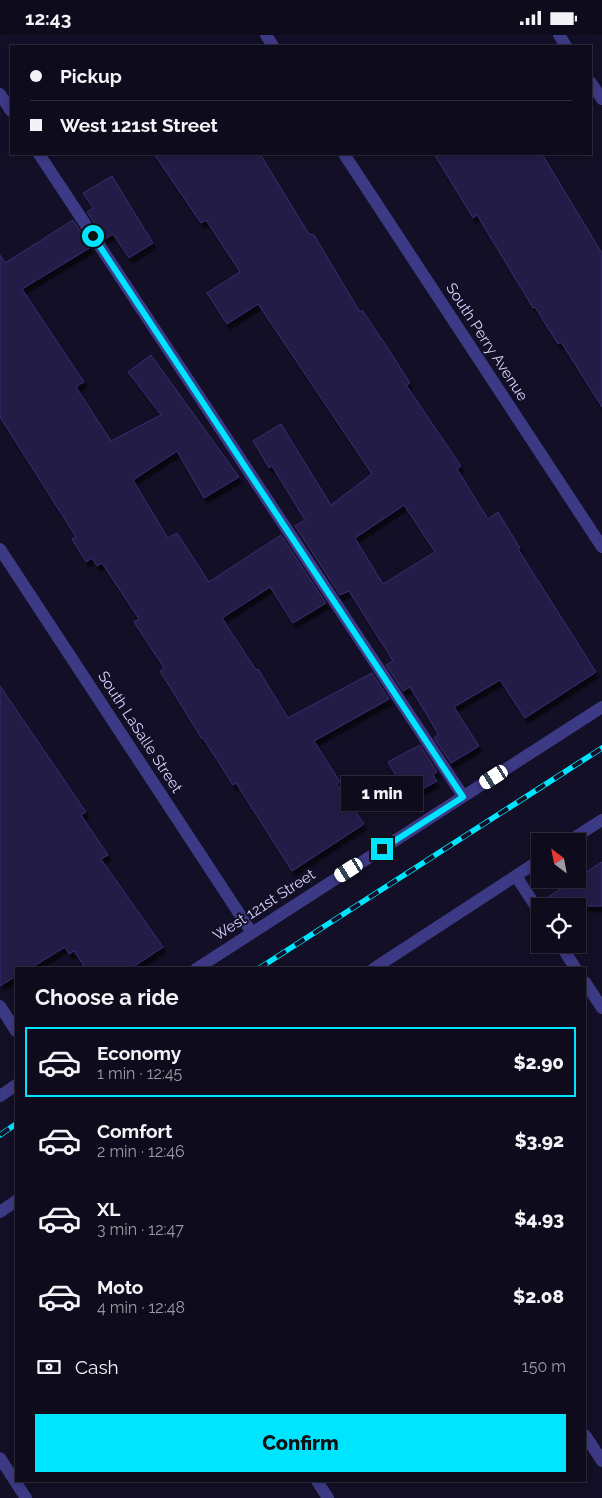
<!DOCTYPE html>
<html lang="en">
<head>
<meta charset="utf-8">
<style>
  :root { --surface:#0e0b1c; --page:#171425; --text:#f1f3f6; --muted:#9b9ba3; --line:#2e2b3b; --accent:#00e5ff }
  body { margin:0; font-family:Raleway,sans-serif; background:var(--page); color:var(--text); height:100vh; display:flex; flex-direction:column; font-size:19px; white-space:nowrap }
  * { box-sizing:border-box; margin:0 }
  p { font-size:16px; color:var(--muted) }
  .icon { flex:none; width:28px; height:28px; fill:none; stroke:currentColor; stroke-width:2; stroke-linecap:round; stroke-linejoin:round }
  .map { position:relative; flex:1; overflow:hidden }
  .sheet { position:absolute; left:15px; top:932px; width:571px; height:515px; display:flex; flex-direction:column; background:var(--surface); border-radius:0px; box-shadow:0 2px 8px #0003,0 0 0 1px var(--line) }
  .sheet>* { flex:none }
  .banner { position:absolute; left:10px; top:10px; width:582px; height:110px; border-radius:0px; box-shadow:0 2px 8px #0003,0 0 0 1px var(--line); display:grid; align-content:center; height:110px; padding:0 20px; background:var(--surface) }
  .needle { width:32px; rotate:328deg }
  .fabs { position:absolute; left:531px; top:798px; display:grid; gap:10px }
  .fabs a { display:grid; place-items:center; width:55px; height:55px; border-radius:0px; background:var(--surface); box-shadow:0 2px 8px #0003,0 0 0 1px var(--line); font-size:25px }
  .end { position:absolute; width:22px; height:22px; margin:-11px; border:6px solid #00e5ff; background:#111; box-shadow:0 0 0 2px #111 }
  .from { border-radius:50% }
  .bubble { position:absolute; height:35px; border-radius:0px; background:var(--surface); box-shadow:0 2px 8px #0003,0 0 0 1px var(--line); font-size:16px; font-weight:800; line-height:35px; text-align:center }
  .car { position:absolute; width:15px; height:30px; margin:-15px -8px; border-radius:6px; box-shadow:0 0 4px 1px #0007; background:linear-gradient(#fff 24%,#345 0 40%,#fff 0 76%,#345 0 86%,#fff 0) }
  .banner b { display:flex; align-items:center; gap:18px; height:48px; font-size:19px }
  .banner b+b { border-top:1px solid var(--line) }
  .banner i { width:12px; height:12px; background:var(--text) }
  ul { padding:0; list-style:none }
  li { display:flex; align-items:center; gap:15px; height:70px; margin:0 10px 8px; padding:0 10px; border:2px solid transparent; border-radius:0px }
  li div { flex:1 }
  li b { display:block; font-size:19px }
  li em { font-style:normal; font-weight:800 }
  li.current { border-color:var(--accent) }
  li>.icon { width:45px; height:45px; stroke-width:1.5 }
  h2 { padding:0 20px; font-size:22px; line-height:60px }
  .pay { display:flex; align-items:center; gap:12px; height:55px; padding:0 20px; font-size:19px }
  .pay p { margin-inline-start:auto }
  .cta { display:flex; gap:10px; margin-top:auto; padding:10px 20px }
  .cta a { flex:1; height:58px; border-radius:0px; background:var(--accent); color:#111; font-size:20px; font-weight:800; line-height:58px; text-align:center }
  .status { display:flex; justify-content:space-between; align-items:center; height:35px; padding:0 25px; background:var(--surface); direction:ltr }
  .status svg { height:14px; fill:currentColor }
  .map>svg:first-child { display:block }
</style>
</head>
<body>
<div class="status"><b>12:43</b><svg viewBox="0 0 49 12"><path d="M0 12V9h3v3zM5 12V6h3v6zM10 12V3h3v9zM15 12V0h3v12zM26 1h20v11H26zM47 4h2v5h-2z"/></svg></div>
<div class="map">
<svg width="602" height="1463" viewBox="0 0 602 1463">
  <defs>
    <filter id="shadow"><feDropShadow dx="3" dy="5.5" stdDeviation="1" flood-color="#0009"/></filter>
  </defs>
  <rect width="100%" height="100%" fill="#130f26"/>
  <path fill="#241b47" stroke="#3b2d73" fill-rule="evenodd" filter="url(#shadow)" d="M154,119H260L309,199L314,200L360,277L362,275L391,318L410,348L406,350L461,431L457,434L488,484L498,477L520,513L518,514L596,637L525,683L500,645L454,672L479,711L451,728L434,703L438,700L437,697L410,652L403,656L386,630L393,626L349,556L340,560L295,491L305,485L272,431L269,433L253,406L281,389L331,470L372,439L258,269L227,289L207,258L240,237L206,185L201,188ZM404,470L435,517L383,549L355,503Z
    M434,119H542L602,218V372L561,307L558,309L535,272L533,273L477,180L473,183Z
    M112,141L153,208L129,223L113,199L105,204L87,177L93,173L83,158Z
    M73,185L91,212L22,254L84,347L76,352L111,406L161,380L128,337L151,320L239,442L204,463L177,416L133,445L168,503L177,498L209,547L281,500L326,568L293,588L270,552L222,583L256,635L258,634L288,683L372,638L389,664L314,706L340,747L337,749L364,789L292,836L236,748L233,750L203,703L202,704L160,636L164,633L134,587L139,584L102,528L97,531L92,523L86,527L72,504L76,502L0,382V220L5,228Z
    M0,651L86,777L81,780L108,820L101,824L163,912L130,934H86L74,916L69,919L65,912L29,934H16V941L0,951Z
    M420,710L437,737L433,740L437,746L408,762L388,727Z
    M602,827V871H545L542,866Z"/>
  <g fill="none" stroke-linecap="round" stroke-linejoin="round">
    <path stroke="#3d3a85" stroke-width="12" d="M266,0L273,11
      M559,0L566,11
      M591,48L602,64
      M0,59L11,76
      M39,119L463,761
      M344,119L602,512
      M0,514L252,898
      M569,806L602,785
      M516,841L540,878
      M560,909L576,934
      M196,934L602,672
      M373,934L540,825
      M585,947L602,973
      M0,971L16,996
      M0,1061L16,1050
      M0,1177L16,1166
      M585,1400L602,1426
      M0,1423L26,1463
      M317,1446L328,1463"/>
    <defs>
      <path id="rail" d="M258,934L602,713
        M0,1100L16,1089"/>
    </defs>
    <use href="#rail" stroke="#00e5ff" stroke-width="5.5"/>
    <use href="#rail" stroke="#130f26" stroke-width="4" stroke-dasharray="11" stroke-linecap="butt"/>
  </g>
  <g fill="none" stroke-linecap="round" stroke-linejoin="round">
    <path stroke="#00e5ff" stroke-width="6" d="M93,201L463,762L382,814"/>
  </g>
  <g text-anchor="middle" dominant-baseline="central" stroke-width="4" stroke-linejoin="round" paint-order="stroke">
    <g font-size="15" fill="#d9d4ff" stroke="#130f26">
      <text transform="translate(487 307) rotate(57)">South Perry Avenue</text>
      <text transform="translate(140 697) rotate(57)">South LaSalle Street</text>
      <text transform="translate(264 870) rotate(-33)">West 121st Street</text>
    </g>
  </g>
</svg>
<div class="fabs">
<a><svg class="needle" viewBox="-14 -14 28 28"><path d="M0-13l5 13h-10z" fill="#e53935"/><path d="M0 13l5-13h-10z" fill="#9b9ba3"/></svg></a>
<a><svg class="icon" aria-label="locate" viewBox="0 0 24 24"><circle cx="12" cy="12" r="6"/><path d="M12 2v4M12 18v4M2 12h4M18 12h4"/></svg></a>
</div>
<i class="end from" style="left:93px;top:201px"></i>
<i class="end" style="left:382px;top:814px"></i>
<div class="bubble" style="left:341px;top:741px;width:82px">1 min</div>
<i class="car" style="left:494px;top:742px;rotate:237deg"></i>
<i class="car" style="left:349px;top:835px;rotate:237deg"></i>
<div class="banner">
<b><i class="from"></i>Pickup</b>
<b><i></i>West 121st Street</b>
</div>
<section class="sheet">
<h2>Choose a ride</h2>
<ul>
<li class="current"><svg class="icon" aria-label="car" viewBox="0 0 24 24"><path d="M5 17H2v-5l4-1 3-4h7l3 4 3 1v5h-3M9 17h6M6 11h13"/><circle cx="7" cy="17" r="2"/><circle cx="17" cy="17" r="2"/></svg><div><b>Economy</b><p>1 min · 12:45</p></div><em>$2.90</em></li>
<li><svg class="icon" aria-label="car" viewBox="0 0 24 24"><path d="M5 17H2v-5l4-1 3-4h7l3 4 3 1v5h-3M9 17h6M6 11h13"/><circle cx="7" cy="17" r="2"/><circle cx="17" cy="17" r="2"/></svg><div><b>Comfort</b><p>2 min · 12:46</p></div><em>$3.92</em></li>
<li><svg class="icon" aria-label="car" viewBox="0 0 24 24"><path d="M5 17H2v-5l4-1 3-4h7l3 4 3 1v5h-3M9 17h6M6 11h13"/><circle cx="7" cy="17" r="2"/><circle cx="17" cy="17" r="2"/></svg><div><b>XL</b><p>3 min · 12:47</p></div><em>$4.93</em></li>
<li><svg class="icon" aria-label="car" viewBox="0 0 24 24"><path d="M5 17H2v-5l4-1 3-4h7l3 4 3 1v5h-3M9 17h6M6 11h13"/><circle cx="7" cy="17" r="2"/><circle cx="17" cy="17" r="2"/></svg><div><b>Moto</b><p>4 min · 12:48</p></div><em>$2.08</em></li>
</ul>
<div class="pay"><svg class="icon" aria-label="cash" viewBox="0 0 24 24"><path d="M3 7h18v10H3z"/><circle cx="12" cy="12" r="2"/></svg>Cash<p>150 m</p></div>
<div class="cta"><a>Confirm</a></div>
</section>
</div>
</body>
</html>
